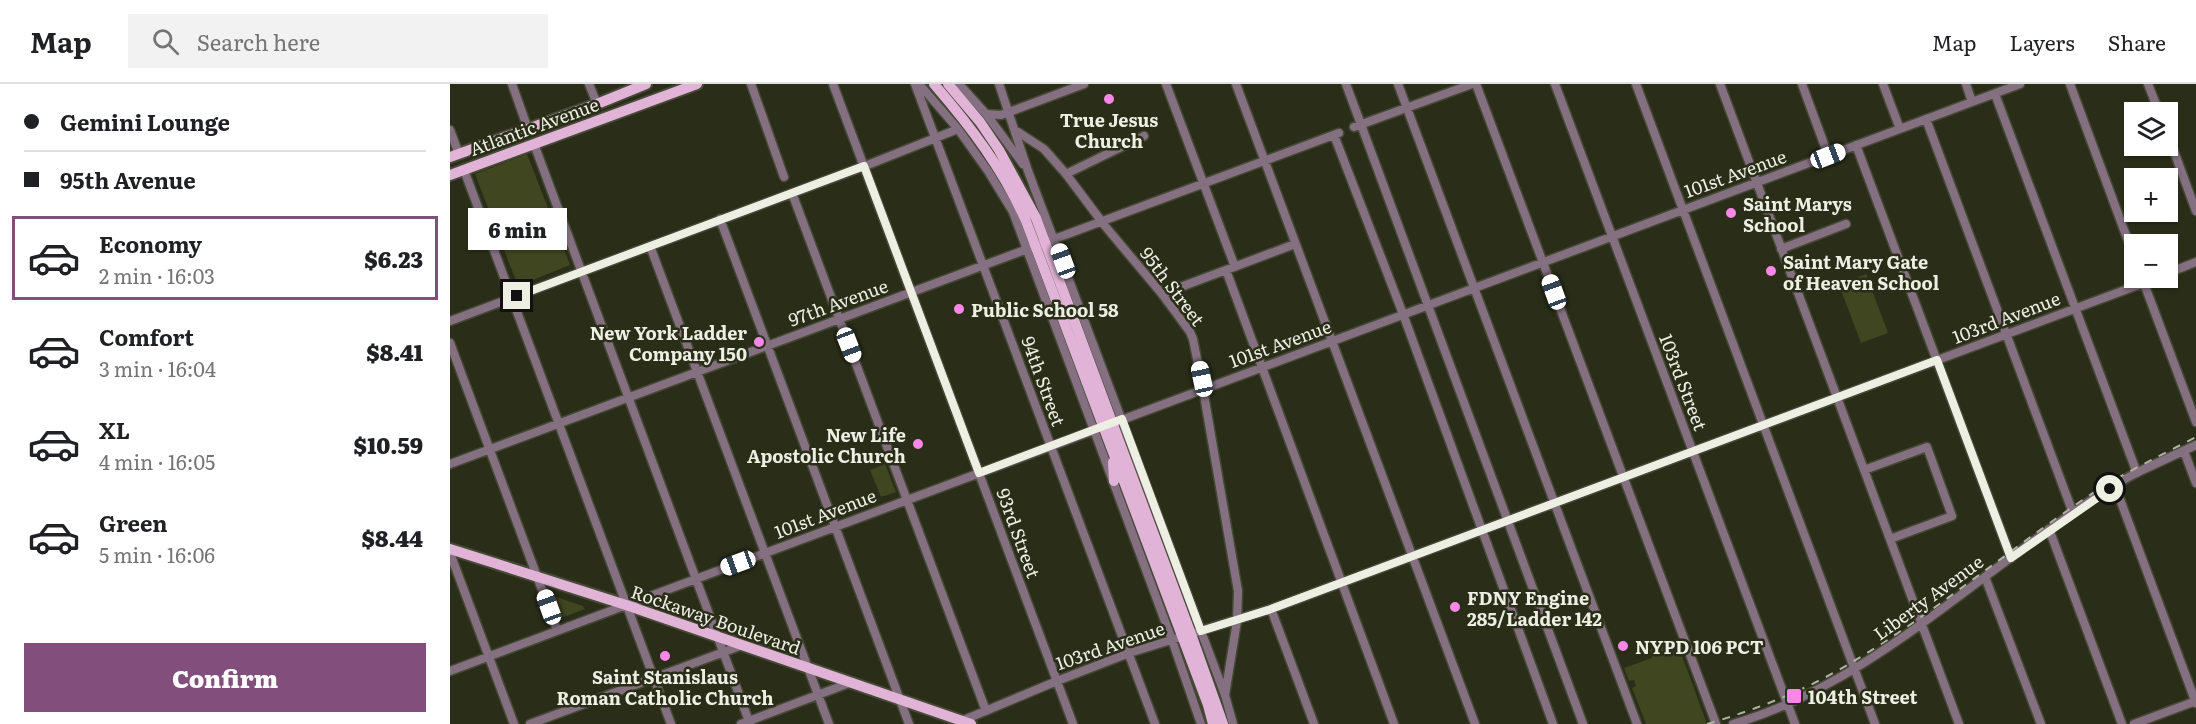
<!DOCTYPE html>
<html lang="en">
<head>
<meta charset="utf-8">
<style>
  :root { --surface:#fff; --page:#f2f2f2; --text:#202124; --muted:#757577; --line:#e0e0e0; --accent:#824f7c }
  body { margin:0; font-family:Literata,serif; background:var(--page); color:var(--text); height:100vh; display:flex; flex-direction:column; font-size:22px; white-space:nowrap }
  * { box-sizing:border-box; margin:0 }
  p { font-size:20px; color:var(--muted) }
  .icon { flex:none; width:33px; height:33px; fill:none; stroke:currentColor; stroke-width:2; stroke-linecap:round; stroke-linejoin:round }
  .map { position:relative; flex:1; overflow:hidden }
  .panel { display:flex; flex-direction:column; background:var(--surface); width:450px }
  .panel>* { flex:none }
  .top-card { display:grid; align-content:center; height:132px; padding:0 24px; background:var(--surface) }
  .buttons { position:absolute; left:1674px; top:18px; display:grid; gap:12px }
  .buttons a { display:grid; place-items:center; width:54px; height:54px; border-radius:0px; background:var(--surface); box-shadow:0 2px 4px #0004; font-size:30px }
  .end { position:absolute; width:27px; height:27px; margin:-14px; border:8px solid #ecefe2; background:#111; box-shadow:0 0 0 3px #111 }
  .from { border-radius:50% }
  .bubble { position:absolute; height:42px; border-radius:0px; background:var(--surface); box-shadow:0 2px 4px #0004; font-size:20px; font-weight:800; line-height:42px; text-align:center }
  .car { position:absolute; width:18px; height:36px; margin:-18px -9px; border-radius:8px; box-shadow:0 0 4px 2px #0007; background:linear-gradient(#fff 24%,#345 0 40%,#fff 0 76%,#345 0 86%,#fff 0) }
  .top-card b { display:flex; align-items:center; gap:21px; height:57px; font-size:22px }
  .top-card b+b { border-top:2px solid var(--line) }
  .top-card i { width:15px; height:15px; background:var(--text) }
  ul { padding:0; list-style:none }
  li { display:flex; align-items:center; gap:18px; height:84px; margin:0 12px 9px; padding:0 12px; border:3px solid transparent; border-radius:0px }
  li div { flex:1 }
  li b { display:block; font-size:22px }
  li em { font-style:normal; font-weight:800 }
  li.current { border-color:var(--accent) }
  li>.icon { width:54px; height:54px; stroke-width:1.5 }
  .button { display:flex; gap:12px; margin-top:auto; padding:12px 24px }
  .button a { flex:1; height:69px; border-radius:0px; background:var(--accent); color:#fff; font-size:24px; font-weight:800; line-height:69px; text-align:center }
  header { display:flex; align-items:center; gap:36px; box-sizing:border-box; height:84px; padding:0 30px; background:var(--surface); border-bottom:2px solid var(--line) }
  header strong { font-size:28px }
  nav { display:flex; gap:33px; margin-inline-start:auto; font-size:21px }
  .search { width:420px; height:54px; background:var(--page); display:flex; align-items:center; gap:15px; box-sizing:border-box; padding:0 21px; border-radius:0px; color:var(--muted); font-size:22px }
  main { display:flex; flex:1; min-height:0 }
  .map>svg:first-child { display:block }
</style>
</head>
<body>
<header>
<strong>Map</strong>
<div class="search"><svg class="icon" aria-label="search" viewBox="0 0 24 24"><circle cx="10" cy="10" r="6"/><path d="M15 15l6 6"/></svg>Search here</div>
<nav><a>Map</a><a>Layers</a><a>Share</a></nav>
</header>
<main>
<section class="panel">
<div class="top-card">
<b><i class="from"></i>Gemini Lounge</b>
<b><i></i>95th Avenue</b>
</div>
<ul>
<li class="current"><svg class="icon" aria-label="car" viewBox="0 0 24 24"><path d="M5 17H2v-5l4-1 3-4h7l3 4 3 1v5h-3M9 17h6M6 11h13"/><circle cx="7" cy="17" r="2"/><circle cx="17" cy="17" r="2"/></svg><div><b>Economy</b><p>2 min · 16:03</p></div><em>$6.23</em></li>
<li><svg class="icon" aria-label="car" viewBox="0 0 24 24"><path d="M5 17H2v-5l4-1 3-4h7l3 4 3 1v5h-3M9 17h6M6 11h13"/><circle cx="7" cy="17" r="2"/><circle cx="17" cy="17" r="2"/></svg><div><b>Comfort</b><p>3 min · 16:04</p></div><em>$8.41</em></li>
<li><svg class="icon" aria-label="car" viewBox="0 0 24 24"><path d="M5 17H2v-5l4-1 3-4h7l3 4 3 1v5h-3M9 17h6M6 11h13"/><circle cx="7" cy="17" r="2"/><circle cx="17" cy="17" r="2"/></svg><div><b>XL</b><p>4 min · 16:05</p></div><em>$10.59</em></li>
<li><svg class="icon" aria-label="car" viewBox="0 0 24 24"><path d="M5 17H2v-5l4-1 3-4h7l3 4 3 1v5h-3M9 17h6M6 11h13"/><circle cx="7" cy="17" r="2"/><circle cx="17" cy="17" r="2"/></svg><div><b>Green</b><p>5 min · 16:06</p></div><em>$8.44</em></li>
</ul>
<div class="button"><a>Confirm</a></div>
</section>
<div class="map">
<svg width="1746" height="640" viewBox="0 0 1746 640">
  <rect width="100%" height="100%" fill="#2a2e19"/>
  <path fill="#3f4620" d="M77,70L120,181L68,202L25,90Z
    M1416,190L1438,249L1411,259L1389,201Z
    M435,380L446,408L431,413L420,386Z
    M103,512L133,522L135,525L111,534Z
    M1227,558L1257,640H1196L1182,604L1186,602L1184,596L1179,597L1174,584L1202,574L1199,566L1216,559L1217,562Z"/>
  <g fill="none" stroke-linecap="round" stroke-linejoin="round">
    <defs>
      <path id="minor" d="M62,0L78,45
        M139,0L147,20
        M301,0L334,93
        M383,0L623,640
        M465,0L705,640
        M469,0L508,45L538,87L563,128L722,556L751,640
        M509,0L536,30L573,80
        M549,0L578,87L775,611L783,640
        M716,0L785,183
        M786,0L1025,640
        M896,0L1133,640
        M948,0L1187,640
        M1026,0L1266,640
        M1105,0L1345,640
        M1186,0L1425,640
        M1270,0L1509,640
        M1352,0L1378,71
        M1433,0L1450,45
        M1516,0L1522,18
        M1620,0L1684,173
        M1698,0L1709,28
        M1545,10L1687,389
        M536,30L551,31L634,0
        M1476,35L1623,429
        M904,43L1022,0
        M0,46L9,70
        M565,46L594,65L616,90L655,142L712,210L740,248L743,255L753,305L788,507L787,537L775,611
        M884,51L953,230L1103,640
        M1718,51L1746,127
        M84,60L300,640
        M1406,61L1561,474
        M14,86L221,640
        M616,90L694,52
        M342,109L536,627
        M270,135L459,640
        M200,162L379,640
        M1331,165L1396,140
        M776,186L944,640
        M1718,189L1746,178
        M1692,194L1746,338
        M712,210L845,160
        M0,237L420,80L508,45
        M0,259L107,546
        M1734,367L1746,399
        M0,380L889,49
        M1414,386L1477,363L1502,432L1440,455
        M1665,402L1746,619
        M1599,445L1672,640
        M0,469L64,640
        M1535,493L1591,640
        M821,525L864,640
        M0,587L1570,0
        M509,638L607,597L679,569L821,525L1707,194
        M80,640L290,562
        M291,640L402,598
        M1283,640C1403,605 1499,516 1600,445C1628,425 1657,404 1688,388C1707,379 1727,370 1746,361
        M1684,640L1746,617"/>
      <path id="major" d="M484,0C521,43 553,85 576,137L758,621L763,640
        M498,0L530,38L549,66L586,134L741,550L773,640
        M0,73L147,20L196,0
        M0,91L247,0
        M663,378L664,397
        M0,465L176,521L521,640"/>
    </defs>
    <use href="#minor" stroke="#454935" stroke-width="11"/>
    <use href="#major" stroke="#454935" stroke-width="14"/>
    <use href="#minor" stroke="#857081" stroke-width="8"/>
    <use href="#major" stroke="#e0b3d7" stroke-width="10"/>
    <path stroke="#afb2a2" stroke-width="2" stroke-dasharray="8 8" stroke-linecap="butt" d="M1257,640C1298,628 1338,613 1376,593C1466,544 1549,473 1634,415C1669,391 1708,373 1746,353"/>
  </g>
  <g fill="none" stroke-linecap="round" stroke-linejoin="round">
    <path stroke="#ecefe2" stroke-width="8" d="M67,212L414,82L529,389L672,335L751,547L821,525L1487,276L1561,474L1660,405"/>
  </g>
  <g fill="#fa87e7" stroke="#2a2e19" stroke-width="2">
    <circle cx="659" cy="15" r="6"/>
    <circle cx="1281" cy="129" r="6"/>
    <circle cx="1321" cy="187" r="6"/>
    <circle cx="509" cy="225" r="6"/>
    <circle cx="309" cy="258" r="6"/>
    <circle cx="468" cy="360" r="6"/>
    <circle cx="1005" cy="523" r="6"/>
    <circle cx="1173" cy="562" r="6"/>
    <circle cx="215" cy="572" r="6"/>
    <rect x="1336" y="604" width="16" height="16" rx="3"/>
  </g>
  <g text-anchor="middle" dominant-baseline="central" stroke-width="5" stroke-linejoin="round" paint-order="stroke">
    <g font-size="18" font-weight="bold" fill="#ecefe2" stroke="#2a2e19" text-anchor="start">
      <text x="659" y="35" text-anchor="middle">True Jesus<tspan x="659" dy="21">Church</tspan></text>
      <text x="1293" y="119">Saint Marys<tspan x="1293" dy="21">School</tspan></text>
      <text x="1333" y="177">Saint Mary Gate<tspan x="1333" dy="21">of Heaven School</tspan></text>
      <text x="521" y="225">Public School 58</text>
      <text x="297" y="248" text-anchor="end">New York Ladder<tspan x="297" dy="21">Company 150</tspan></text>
      <text x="456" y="350" text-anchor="end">New Life<tspan x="456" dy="21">Apostolic Church</tspan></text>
      <text x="1017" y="513">FDNY Engine<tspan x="1017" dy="21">285/Ladder 142</tspan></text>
      <text x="1185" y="562">NYPD 106 PCT</text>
      <text x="215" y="592" text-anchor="middle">Saint Stanislaus<tspan x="215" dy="21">Roman Catholic Church</tspan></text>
      <text x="1358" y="612">104th Street</text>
    </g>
    <g font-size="18" fill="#ecefe2" stroke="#2a2e19">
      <text transform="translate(84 42) rotate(-20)">Atlantic Avenue</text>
      <text transform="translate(1285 89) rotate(-20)">101st Avenue</text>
      <text transform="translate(723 202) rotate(53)">95th Street</text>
      <text transform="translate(388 218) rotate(-20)">97th Avenue</text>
      <text transform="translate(1556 233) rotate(-21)">103rd Avenue</text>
      <text transform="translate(830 259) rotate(-20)">101st Avenue</text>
      <text transform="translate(594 297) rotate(70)">94th Street</text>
      <text transform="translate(1234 298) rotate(69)">103rd Street</text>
      <text transform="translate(375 429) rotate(-21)">101st Avenue</text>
      <text transform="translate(569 449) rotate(70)">93rd Street</text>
      <text transform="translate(1478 513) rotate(-36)">Liberty Avenue</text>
      <text transform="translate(266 535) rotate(19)">Rockaway Boulevard</text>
      <text transform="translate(660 561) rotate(-19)">103rd Avenue</text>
    </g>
  </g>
</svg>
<div class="buttons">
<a><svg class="icon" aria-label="layers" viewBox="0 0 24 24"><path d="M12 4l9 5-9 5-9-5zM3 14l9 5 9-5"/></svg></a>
<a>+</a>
<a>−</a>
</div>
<i class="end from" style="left:1660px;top:405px"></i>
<i class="end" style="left:67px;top:212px"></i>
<div class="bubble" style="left:18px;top:124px;width:99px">6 min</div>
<i class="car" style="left:1378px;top:72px;rotate:69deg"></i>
<i class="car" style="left:613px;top:177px;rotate:340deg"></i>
<i class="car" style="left:1104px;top:208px;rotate:340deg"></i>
<i class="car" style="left:399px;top:261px;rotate:159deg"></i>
<i class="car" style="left:752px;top:295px;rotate:348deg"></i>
<i class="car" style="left:288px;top:479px;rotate:250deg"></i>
<i class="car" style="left:99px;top:523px;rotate:340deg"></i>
</div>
</main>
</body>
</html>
